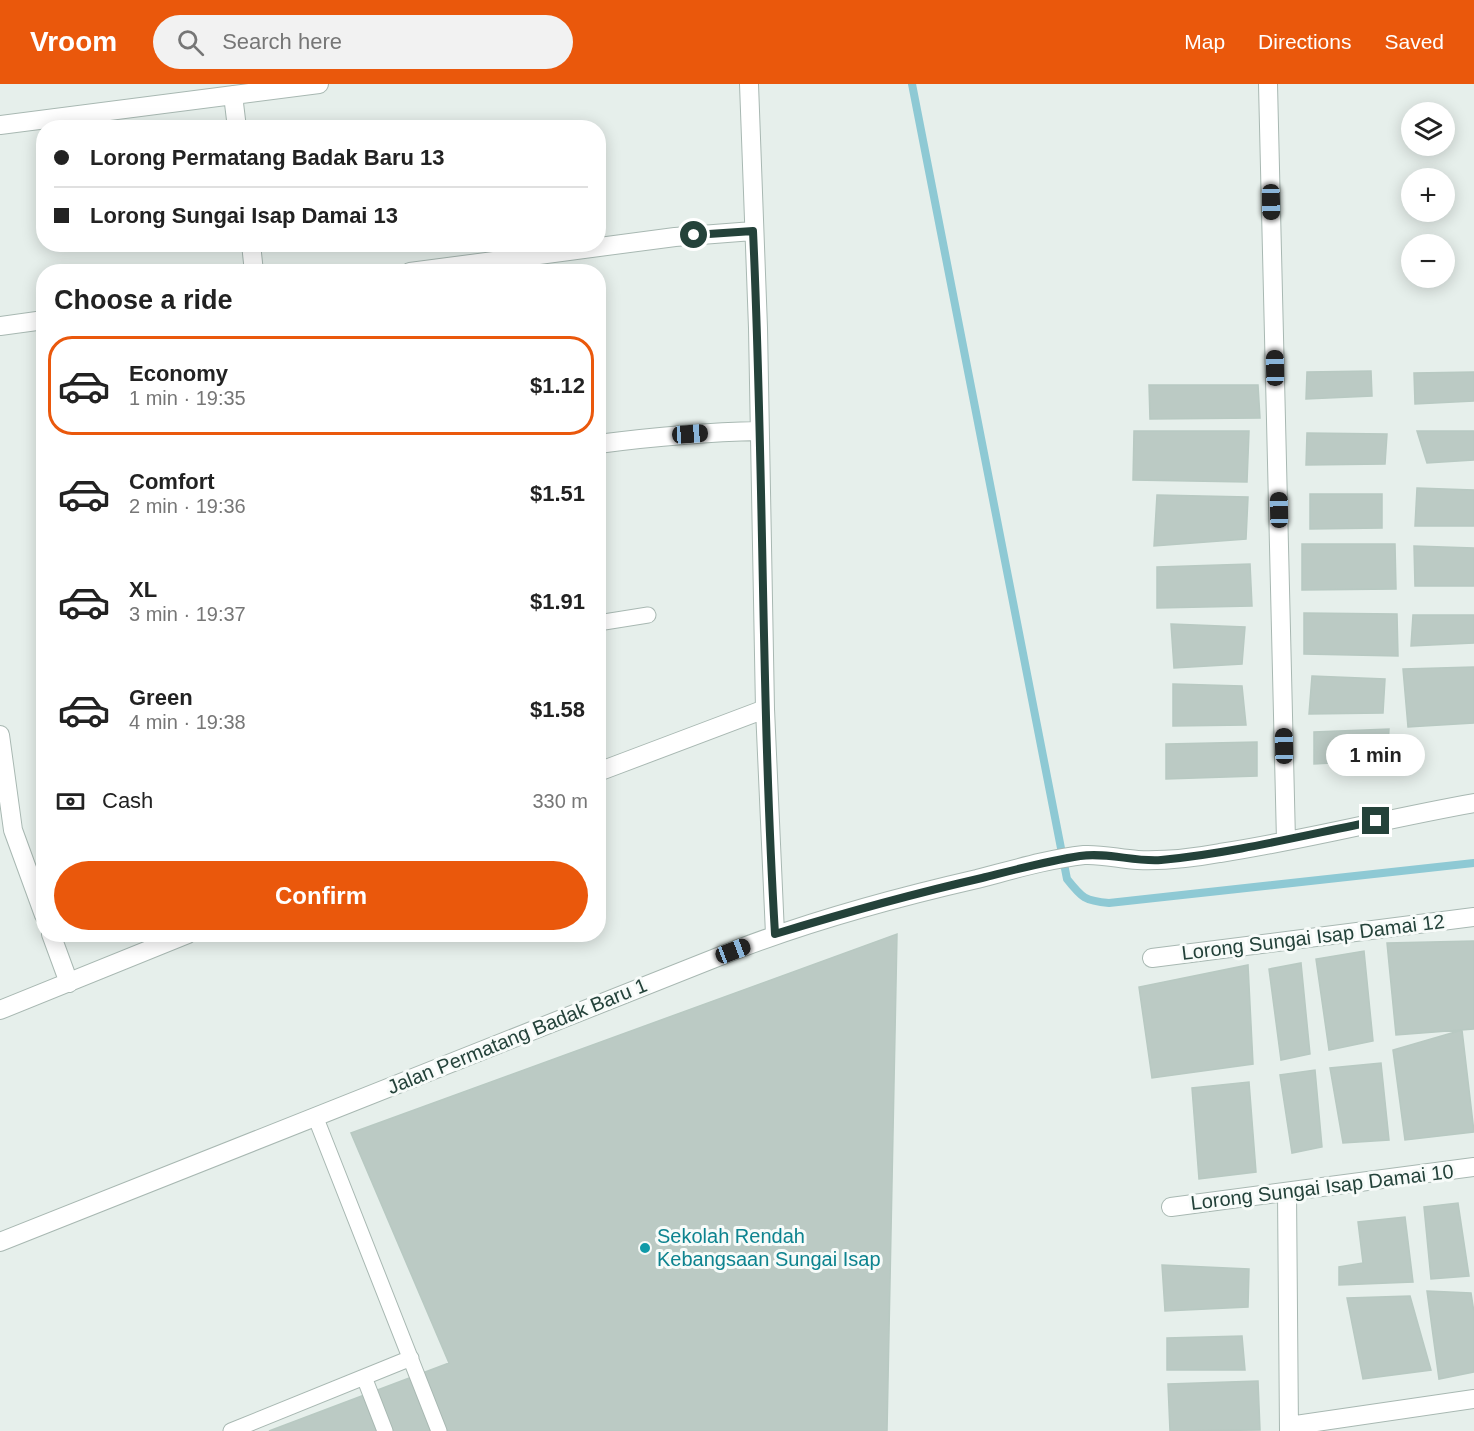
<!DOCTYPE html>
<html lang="en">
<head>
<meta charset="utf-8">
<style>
  :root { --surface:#fff; --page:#f2f2f2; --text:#222; --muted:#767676; --line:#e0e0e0; --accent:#ea580c }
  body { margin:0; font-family:Arial,sans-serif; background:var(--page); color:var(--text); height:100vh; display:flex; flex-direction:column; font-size:22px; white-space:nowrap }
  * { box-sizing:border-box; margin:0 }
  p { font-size:20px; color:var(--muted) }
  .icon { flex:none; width:33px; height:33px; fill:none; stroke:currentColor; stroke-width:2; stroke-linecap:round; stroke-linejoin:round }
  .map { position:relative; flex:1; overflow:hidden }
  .side { position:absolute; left:36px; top:180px; width:570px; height:678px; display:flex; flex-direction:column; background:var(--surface); border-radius:24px; box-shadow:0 3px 15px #0003 }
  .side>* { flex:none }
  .guide { position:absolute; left:36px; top:36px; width:570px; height:132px; border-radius:24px; box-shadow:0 3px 15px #0003; display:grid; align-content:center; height:132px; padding:0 18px; background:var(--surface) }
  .tools { position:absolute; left:1401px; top:18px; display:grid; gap:12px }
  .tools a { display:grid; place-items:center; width:54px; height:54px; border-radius:50%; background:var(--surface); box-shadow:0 3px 15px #0003; font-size:30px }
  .end { position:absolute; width:27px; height:27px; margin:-14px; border:8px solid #24423a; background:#fff; box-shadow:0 0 0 3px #fff }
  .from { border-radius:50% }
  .bubble { position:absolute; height:42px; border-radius:21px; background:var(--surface); box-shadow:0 3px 15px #0003; font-size:20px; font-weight:600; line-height:42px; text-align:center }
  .car { position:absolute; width:18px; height:36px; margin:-18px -9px; border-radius:8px; box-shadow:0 0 4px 2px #0007; background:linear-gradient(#222 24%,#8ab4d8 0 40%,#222 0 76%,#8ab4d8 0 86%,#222 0) }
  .guide b { display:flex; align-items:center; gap:21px; height:57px; font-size:22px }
  .guide b+b { border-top:2px solid var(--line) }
  .guide i { width:15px; height:15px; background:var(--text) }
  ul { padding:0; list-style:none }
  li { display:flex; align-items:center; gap:18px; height:99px; margin:0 12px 9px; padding:0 6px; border:3px solid transparent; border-radius:24px }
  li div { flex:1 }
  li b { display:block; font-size:22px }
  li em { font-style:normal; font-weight:600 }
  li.selected { border-color:var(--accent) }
  li>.icon { width:54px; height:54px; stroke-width:1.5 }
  h2 { padding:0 18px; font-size:27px; line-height:72px }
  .pay { display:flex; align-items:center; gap:15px; height:66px; padding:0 18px; font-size:22px }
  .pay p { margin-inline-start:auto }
  .action { display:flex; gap:12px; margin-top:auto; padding:12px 18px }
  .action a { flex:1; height:69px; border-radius:36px; background:var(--accent); color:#fff; font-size:24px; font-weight:600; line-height:69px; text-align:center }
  header { display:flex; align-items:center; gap:36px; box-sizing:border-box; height:84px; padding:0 30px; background:var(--accent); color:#fff }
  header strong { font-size:28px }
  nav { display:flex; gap:33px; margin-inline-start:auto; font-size:21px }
  .search { width:420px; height:54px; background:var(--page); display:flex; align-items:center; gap:15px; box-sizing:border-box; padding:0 21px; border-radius:33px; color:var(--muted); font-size:22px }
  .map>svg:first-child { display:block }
</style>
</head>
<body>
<header>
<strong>Vroom</strong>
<div class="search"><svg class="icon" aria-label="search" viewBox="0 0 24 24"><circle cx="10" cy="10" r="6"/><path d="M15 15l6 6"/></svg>Search here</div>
<nav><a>Map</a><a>Directions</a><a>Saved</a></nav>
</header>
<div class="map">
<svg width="1474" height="1347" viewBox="0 0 1474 1347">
  <rect width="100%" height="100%" fill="#e6efeb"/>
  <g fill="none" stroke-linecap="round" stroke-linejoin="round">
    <path stroke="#8ec9d4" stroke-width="8" d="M912,0L1067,795C1082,814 1085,817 1109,819L1474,779"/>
  </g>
  <path fill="#bbcac4" stroke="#b8c9c2" stroke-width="1.5" d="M1371,287L1372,312L1306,315L1307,288Z
    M1474,288V317L1415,320L1414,289Z
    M1149,301H1258L1260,334L1150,335Z
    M1134,347H1249L1247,398L1133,396Z
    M1417,347H1474V376L1427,379Z
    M1307,349L1387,350L1385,380L1306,381Z
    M1417,404L1474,406V442H1415Z
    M1310,410H1382V444L1310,445Z
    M1157,411L1248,413L1246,455L1154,462Z
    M1302,460H1395L1396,505L1302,506Z
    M1414,462L1474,464V502H1415Z
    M1250,480L1252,522L1157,524V483Z
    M1304,529L1397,530L1398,572L1304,570Z
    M1413,531H1474V559L1411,562Z
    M1171,540L1245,543L1242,580L1174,584Z
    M1474,583V639L1408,643L1403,585Z
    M1312,592L1385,595L1383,629L1309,630Z
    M1173,600L1242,602L1246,641L1173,642Z
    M1389,645L1387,676L1314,680V648Z
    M1257,658V692L1166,695V660Z
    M897,850L887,1347H269L449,1279L351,1049Z
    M1474,857V945L1396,951L1387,859Z
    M1364,867L1373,957L1329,966L1316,875Z
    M1301,879L1310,970L1281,976L1269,885Z
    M1248,881L1253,980L1152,994L1139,903Z
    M1462,946L1474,1048L1405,1056L1393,966Z
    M1381,979L1389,1056L1343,1059L1330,984Z
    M1315,986L1322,1063L1292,1069L1280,991Z
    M1249,998L1256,1088L1199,1095L1192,1004Z
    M1458,1119L1469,1192L1431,1195L1424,1123Z
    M1405,1133L1413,1198L1339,1201V1183L1363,1179L1358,1138Z
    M1162,1181L1249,1185L1248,1223L1165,1227Z
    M1427,1207L1471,1209L1474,1228V1288L1439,1295Z
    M1410,1212L1431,1286L1363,1295L1347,1214Z
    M1242,1252L1245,1286H1167V1254Z
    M1258,1297L1260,1346L1170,1347L1168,1300Z"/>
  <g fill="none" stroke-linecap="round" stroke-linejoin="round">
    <defs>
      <path id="service" d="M598,539L648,531
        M315,1032L439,1347
        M364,1293L385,1347
        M231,1347L411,1274"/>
      <path id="minor" d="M749,0L758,244L765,625L775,850
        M1268,0L1286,757
        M233,11L237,44
        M0,41L319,0
        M251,160L254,188
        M410,188L675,153L753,147
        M0,242L44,236
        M598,360C652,353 705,348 759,347
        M0,651L13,746L44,831
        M598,688L765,625
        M51,850L69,899
        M1152,874L1474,833
        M0,926L188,850
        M1287,1108L1289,1347
        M1171,1123L1474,1083
        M0,1158L733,867C813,836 894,814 977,795C1012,786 1048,775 1084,771C1102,770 1120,775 1138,776C1165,777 1193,774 1220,769C1305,756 1389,734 1474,719
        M1289,1342L1474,1315"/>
    </defs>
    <use href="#service" stroke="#a8b8b2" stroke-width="17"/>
    <use href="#minor" stroke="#a8b8b2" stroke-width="20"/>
    <use href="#service" stroke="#fff" stroke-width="15"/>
    <use href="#minor" stroke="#fff" stroke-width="18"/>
  </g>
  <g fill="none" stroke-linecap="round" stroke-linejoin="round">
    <path stroke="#24423a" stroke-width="8" d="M694,151L753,147C764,381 761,616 775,850C844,829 912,810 982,794C1014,786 1047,777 1080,772C1107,768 1134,778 1161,776C1234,769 1305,751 1376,737"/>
  </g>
  <circle fill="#0f9aa8" stroke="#f7fbf9" stroke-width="2" cx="645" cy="1164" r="6"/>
  <g text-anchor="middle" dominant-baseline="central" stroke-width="6" stroke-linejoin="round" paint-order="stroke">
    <g font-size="20" fill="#24423a" stroke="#f7fbf9">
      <text transform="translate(1313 853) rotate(-7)">Lorong Sungai Isap Damai 12</text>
      <text transform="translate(517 952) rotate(-22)">Jalan Permatang Badak Baru 1</text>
      <text transform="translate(1322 1103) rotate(-7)">Lorong Sungai Isap Damai 10</text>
    </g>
    <g font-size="20" fill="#0d838f" stroke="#f7fbf9" text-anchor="start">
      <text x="657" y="1152">Sekolah Rendah<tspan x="657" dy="23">Kebangsaan Sungai Isap</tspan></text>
    </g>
  </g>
</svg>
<div class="tools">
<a><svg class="icon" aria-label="layers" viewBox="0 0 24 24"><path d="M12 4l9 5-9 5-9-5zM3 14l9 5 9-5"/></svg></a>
<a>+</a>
<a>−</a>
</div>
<i class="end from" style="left:694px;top:151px"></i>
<i class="end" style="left:1376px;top:737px"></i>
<div class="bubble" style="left:1326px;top:650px;width:99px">1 min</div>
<i class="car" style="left:1271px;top:118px;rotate:179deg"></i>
<i class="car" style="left:1275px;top:284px;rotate:359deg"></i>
<i class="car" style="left:690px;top:350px;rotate:86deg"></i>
<i class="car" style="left:1279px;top:426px;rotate:359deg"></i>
<i class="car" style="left:1284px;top:662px;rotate:359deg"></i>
<i class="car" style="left:733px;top:867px;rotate:69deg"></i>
<div class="guide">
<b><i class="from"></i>Lorong Permatang Badak Baru 13</b>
<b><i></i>Lorong Sungai Isap Damai 13</b>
</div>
<section class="side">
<h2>Choose a ride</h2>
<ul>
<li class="selected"><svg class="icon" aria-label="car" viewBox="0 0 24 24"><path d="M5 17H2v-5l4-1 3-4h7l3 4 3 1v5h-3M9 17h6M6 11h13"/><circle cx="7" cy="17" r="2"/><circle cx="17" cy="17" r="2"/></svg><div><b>Economy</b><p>1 min · 19:35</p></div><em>$1.12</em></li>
<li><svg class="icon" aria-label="car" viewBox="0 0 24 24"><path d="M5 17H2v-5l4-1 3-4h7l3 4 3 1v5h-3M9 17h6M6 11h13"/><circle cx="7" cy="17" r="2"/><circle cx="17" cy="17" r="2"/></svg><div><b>Comfort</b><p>2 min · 19:36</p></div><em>$1.51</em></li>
<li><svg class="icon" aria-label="car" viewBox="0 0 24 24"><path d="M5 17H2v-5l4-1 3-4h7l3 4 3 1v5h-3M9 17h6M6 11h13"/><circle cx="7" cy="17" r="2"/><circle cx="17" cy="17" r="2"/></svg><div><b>XL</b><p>3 min · 19:37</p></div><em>$1.91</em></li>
<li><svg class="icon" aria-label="car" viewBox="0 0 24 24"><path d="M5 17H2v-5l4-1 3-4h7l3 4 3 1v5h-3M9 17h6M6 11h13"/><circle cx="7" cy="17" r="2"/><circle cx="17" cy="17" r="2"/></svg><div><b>Green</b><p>4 min · 19:38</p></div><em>$1.58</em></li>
</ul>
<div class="pay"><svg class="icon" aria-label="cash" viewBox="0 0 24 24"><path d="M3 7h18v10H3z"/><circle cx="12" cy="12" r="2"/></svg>Cash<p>330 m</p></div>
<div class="action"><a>Confirm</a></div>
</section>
</div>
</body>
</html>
